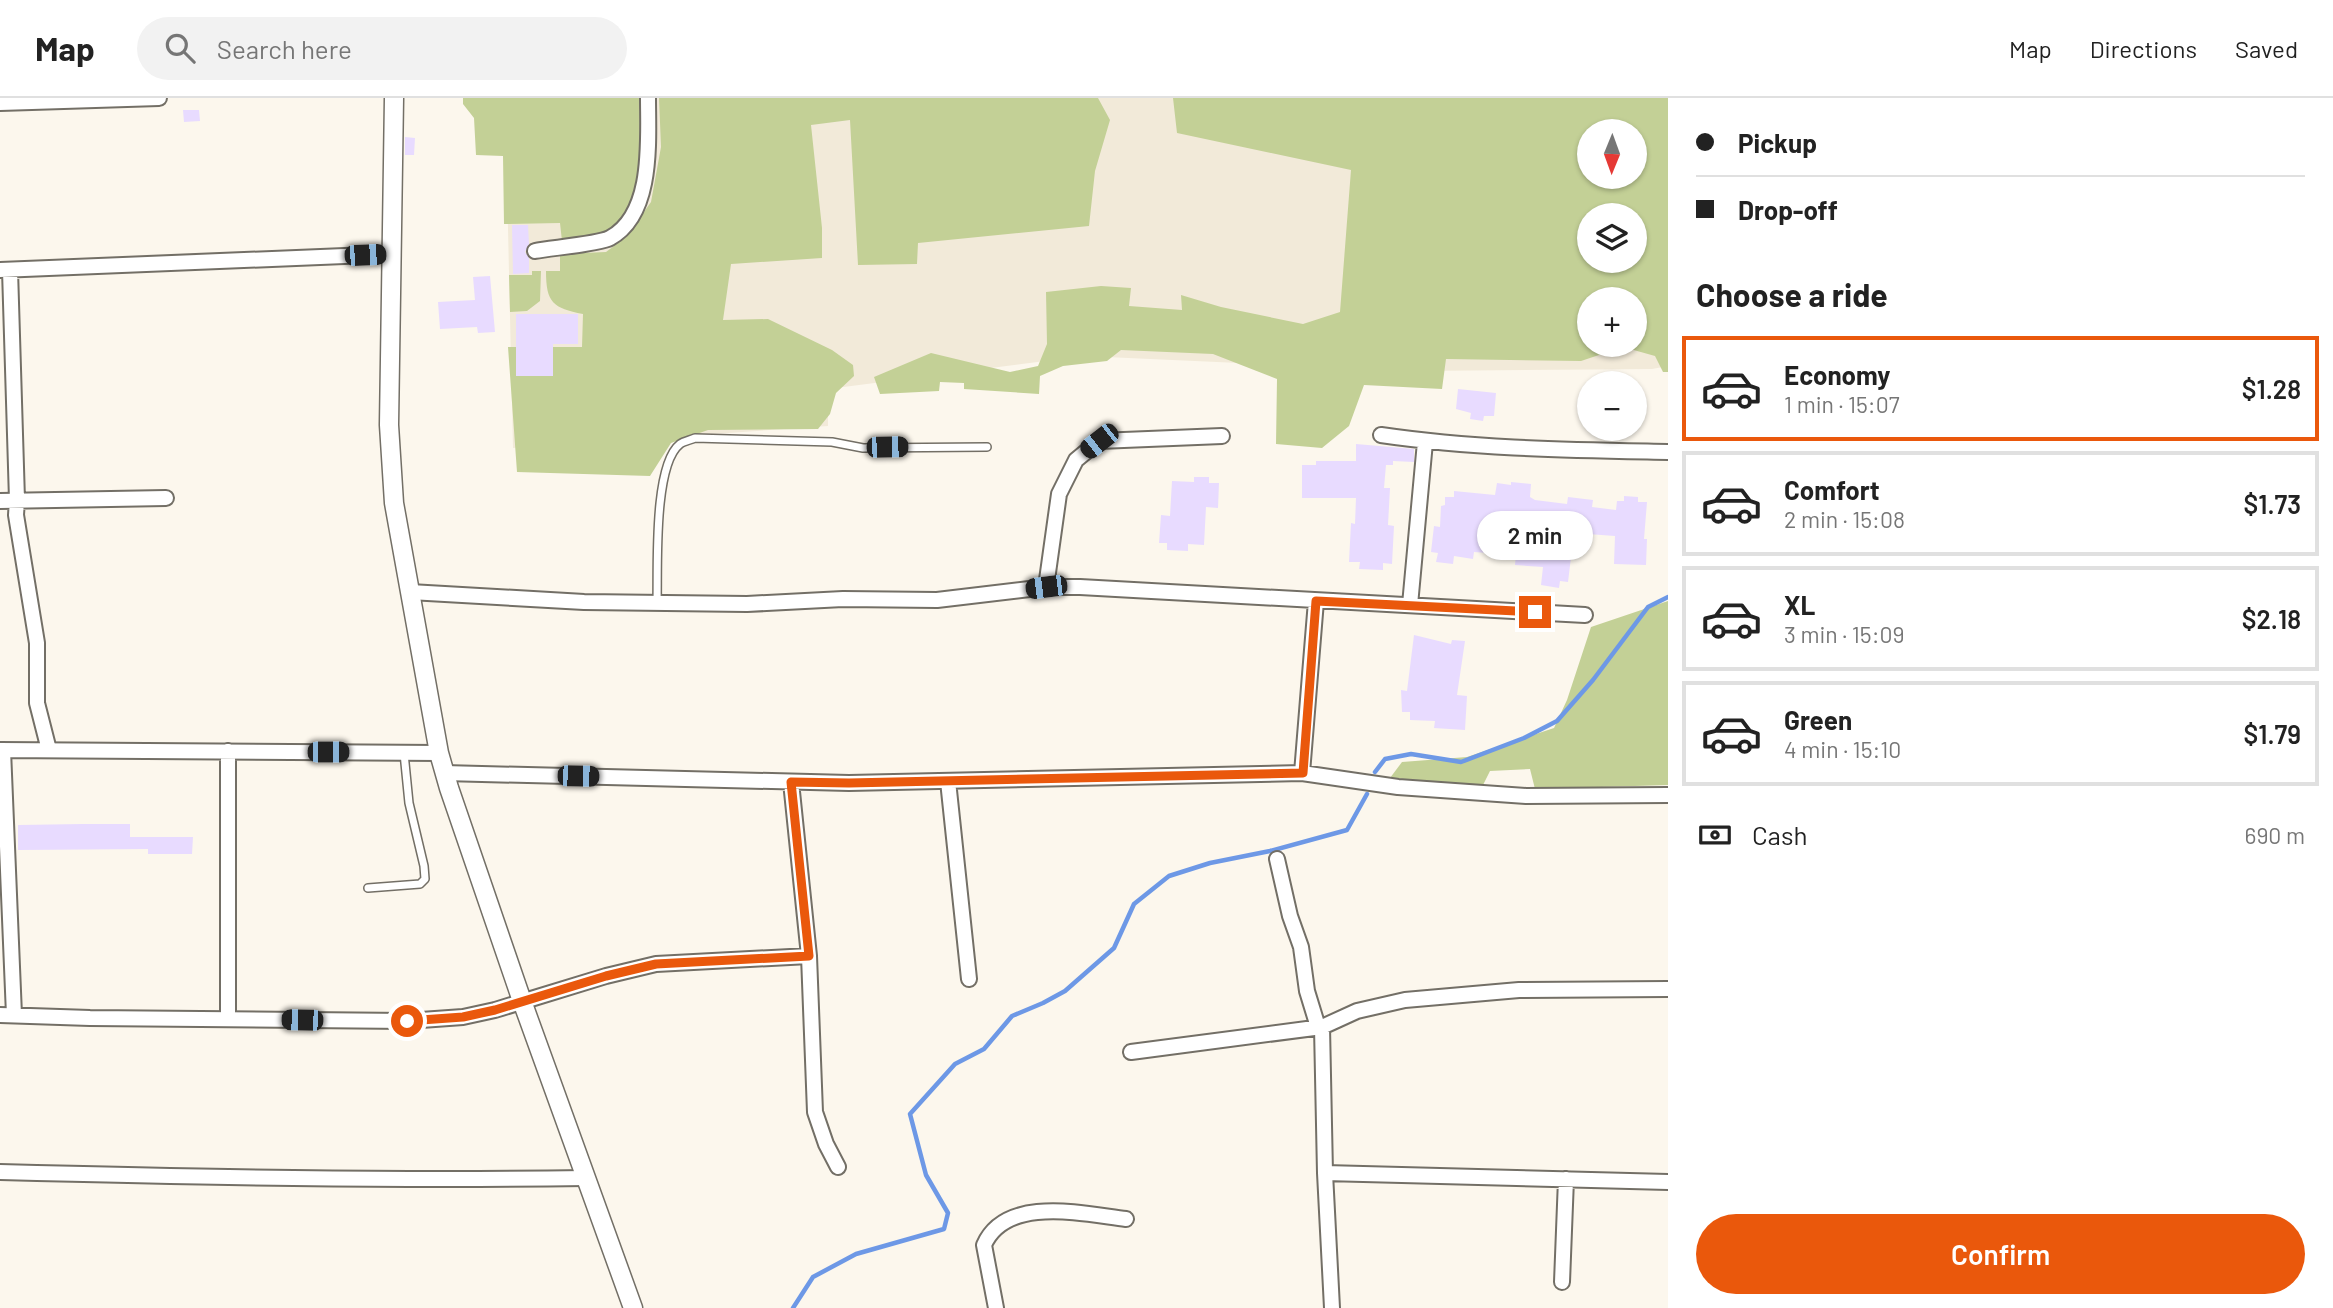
<!DOCTYPE html>
<html lang="en">
<head>
<meta charset="utf-8">
<style>
  :root { --surface:#fff; --page:#f2f2f2; --text:#222; --muted:#767676; --line:#e0e0e0; --accent:#ea580c }
  body { margin:0; font-family:Barlow,sans-serif; background:var(--page); color:var(--text); height:100vh; display:flex; flex-direction:column; font-size:26px; white-space:nowrap }
  * { box-sizing:border-box; margin:0 }
  p { font-size:23px; color:var(--muted) }
  .icon { flex:none; width:38px; height:38px; fill:none; stroke:currentColor; stroke-width:2; stroke-linecap:round; stroke-linejoin:round }
  .map { position:relative; flex:1; overflow:hidden }
  .details { display:flex; flex-direction:column; background:var(--surface); width:665px }
  .details>* { flex:none }
  .banner { display:grid; align-content:center; height:154px; padding:0 28px; background:var(--surface) }
  .needle { width:46px; rotate:181deg }
  .tools { position:absolute; left:1577px; top:21px; display:grid; gap:14px }
  .tools a { display:grid; place-items:center; width:70px; height:70px; border-radius:50%; background:var(--surface); box-shadow:0 2px 5px #0004; font-size:35px }
  .end { position:absolute; width:32px; height:32px; margin:-16px; border:9px solid #ea580c; background:#fff; box-shadow:0 0 0 4px #fff }
  .from { border-radius:50% }
  .bubble { position:absolute; height:49px; border-radius:24px; background:var(--surface); box-shadow:0 2px 5px #0004; font-size:23px; font-weight:600; line-height:49px; text-align:center }
  .car { position:absolute; width:21px; height:42px; margin:-21px -10px; border-radius:9px; box-shadow:0 0 5px 2px #0007; background:linear-gradient(#222 24%,#8ab4d8 0 40%,#222 0 76%,#8ab4d8 0 86%,#222 0) }
  .banner b { display:flex; align-items:center; gap:24px; height:66px; font-size:26px }
  .banner b+b { border-top:2px solid var(--line) }
  .banner i { width:18px; height:18px; background:var(--text) }
  ul { padding:0; list-style:none }
  li { display:flex; align-items:center; gap:21px; height:105px; margin:0 14px 10px; padding:0 14px; border:4px solid var(--line); border-radius:0px }
  li div { flex:1 }
  li b { display:block; font-size:26px }
  li em { font-style:normal; font-weight:600 }
  li.on { border-color:var(--accent) }
  li>.icon { width:63px; height:63px; stroke-width:1.5 }
  h2 { padding:0 28px; font-size:32px; line-height:84px }
  .pay { display:flex; align-items:center; gap:18px; height:77px; padding:0 28px; font-size:26px }
  .pay p { margin-inline-start:auto }
  .primary-button { display:flex; gap:14px; margin-top:auto; padding:14px 28px }
  .primary-button a { flex:1; height:80px; border-radius:42px; background:var(--accent); color:#fff; font-size:28px; font-weight:600; line-height:80px; text-align:center }
  header { display:flex; align-items:center; gap:42px; box-sizing:border-box; height:98px; padding:0 35px; background:var(--surface); border-bottom:2px solid var(--line) }
  header strong { font-size:33px }
  nav { display:flex; gap:38px; margin-inline-start:auto; font-size:24px }
  .search { width:490px; height:63px; background:var(--page); display:flex; align-items:center; gap:18px; box-sizing:border-box; padding:0 24px; border-radius:38px; color:var(--muted); font-size:26px }
  main { display:flex; flex:1; min-height:0 }
  .map>svg:first-child { display:block }
</style>
</head>
<body>
<header>
<strong>Map</strong>
<div class="search"><svg class="icon" aria-label="search" viewBox="0 0 24 24"><circle cx="10" cy="10" r="6"/><path d="M15 15l6 6"/></svg>Search here</div>
<nav><a>Map</a><a>Directions</a><a>Saved</a></nav>
</header>
<main>
<div class="map">
<svg width="1668" height="1210" viewBox="0 0 1668 1210">
  <rect width="100%" height="100%" fill="#fcf7ed"/>
  <path fill="#f2ead9" fill-rule="evenodd" d="M505,0H1668V268L1652,271L1416,273L1084,258L828,291V328L513,350ZM1589,33H1634V79H1589ZM1589,117H1634V163H1589ZM1589,201H1634V247H1589Z"/>
  <path fill="#c3d096" fill-rule="evenodd" d="M463,0H644C644,46 653,109 605,136C594,142 574,141 562,143L560,125L504,126L503,58L476,57L474,20L463,6Z
    M659,0H1098L1110,22L1095,73L1089,128L918,145L917,166L858,167L850,22L811,27L822,130V160L731,166L723,222L768,221L832,252L853,267L854,278L836,295L830,316L818,331L708,332L671,345L650,378L517,374L508,249H582L583,216C553,210 546,205 546,173H560V156L606,154L626,139L651,104L661,49Z
    M1173,0H1668V274H1663L1655,258L1623,249L1581,263L1446,261L1442,291L1364,287L1349,328L1322,350L1276,346L1277,281L1213,256L1121,252L1107,263L1063,268L1040,278L1039,296L964,291V285L940,284L939,293L880,296L874,279L931,255L1010,274L1038,268L1047,246L1046,194L1101,188L1131,190L1129,208L1182,212L1181,197L1221,209L1303,226L1340,214L1351,72L1177,35ZM1589,33H1634V79H1589ZM1589,117H1634V163H1589ZM1634,201V247H1589V201Z
    M532,173H541L540,203L527,213L510,214L509,177H532Z
    M1668,503V687L1535,691L1530,671L1490,673L1483,687L1390,680L1402,664L1467,659L1554,630L1567,602L1591,529Z"/>
  <g fill="none" stroke-linecap="round" stroke-linejoin="round">
    <path stroke="#6d98e6" stroke-width="4.5" d="M1375,674L1385,661L1411,656L1461,664L1524,640L1557,623L1593,582L1648,509L1668,499
      M793,1210L813,1179L856,1156L944,1131L948,1115L926,1077L910,1016L955,966L984,951L1012,918L1043,905L1065,893L1114,850L1134,806L1169,778L1210,765L1270,753L1347,732L1367,696"/>
  </g>
  <path fill="#e8dbff" d="M183,12H199L200,23L184,24Z
    M405,39L415,40L414,57H405Z
    M512,127H528L529,146L525,154L529,160V175L513,176Z
    M490,178L495,234L478,235L477,229L440,231L438,204L475,202L473,179Z
    M516,216H578V246H553V278H516Z
    M1458,291L1496,295L1494,318H1484L1483,323L1470,321L1471,315L1456,311Z
    M1356,346L1414,351V364L1393,363V367H1386L1384,390H1390L1388,427L1394,428L1392,466L1383,465V472L1359,471L1360,464H1349L1351,425L1355,426L1356,400H1302V367H1316V363H1356Z
    M1194,379H1209V385H1219L1218,410L1206,409L1204,447L1188,446V453L1167,452V445H1159L1161,417L1170,418L1172,383L1194,384Z
    M1511,384L1531,386L1530,399L1535,402L1567,406L1568,399L1593,402L1592,409L1616,412L1617,403H1624V398L1638,399V404H1647L1644,441H1647L1646,467L1614,466L1615,438L1574,435L1568,484L1560,483L1559,490L1541,487L1543,469L1515,467L1516,457L1474,454L1473,461L1454,458L1453,466L1436,464L1438,455L1431,454L1434,428L1440,429L1441,408L1445,407V399H1454V393L1495,397L1497,385L1511,387Z
    M1414,537L1451,546L1452,542L1465,543L1457,597L1467,598L1465,632L1434,630L1435,623L1410,622V614H1402L1401,592L1407,593Z
    M83,726H130V739H193L192,756H148V751L18,752V727Z"/>
  <g fill="none" stroke-linecap="round" stroke-linejoin="round">
    <defs>
      <path id="service" d="M657,505C658,471 653,367 680,346C684,343 691,342 695,340L832,344L863,350L987,349
        M368,790L420,786L425,781L424,768L409,705L404,655"/>
      <path id="minor" d="M0,5L159,0
        M535,153C550,150 599,146 610,140C654,116 648,42 648,0
        M0,172L393,156
        M10,172L17,402L16,417L37,545V605L49,652
        M1381,337C1476,351 1572,352 1668,354
        M0,403L166,400
        M1046,489L1059,396L1076,362L1099,343L1222,338
        M410,494L584,504L747,506L843,501L937,502L1046,489H1080L1585,517
        M1410,507L1425,344
        M0,652L439,655
        M3,652L14,917
        M444,675L849,685L1302,675L1398,689L1526,698L1668,697
        M1302,675L1316,503
        M948,683L969,881
        M791,684L809,858L815,1014L826,1046L838,1069
        M1277,761L1290,818L1301,849L1307,893L1318,929
        M0,917L90,920L407,923L463,919L495,912L606,878L656,866L809,858
        M228,920V653
        M1322,929L1325,1075L1332,1210
        M1131,954L1322,929L1357,913L1405,902L1519,892L1668,891
        M0,1074C196,1079 391,1083 586,1080
        M1325,1075L1668,1084
        M1562,1184L1566,1081
        M996,1210L984,1147C1006,1097 1084,1116 1126,1121"/>
      <path id="tertiary" d="M394,0L389,327L394,405L439,655L449,690L522,903L633,1210"/>
    </defs>
    <use href="#service" stroke="#736f66" stroke-width="10"/>
    <use href="#minor" stroke="#736f66" stroke-width="18"/>
    <use href="#tertiary" stroke="#736f66" stroke-width="21"/>
    <use href="#service" stroke="#fff" stroke-width="7"/>
    <use href="#minor" stroke="#fff" stroke-width="14"/>
    <use href="#tertiary" stroke="#fff" stroke-width="18"/>
  </g>
  <g fill="none" stroke-linecap="round" stroke-linejoin="round">
    <path stroke="#ea580c" stroke-width="9" d="M407,923L463,919L495,912L606,878L656,866L809,858L791,684L849,685L1303,675L1316,503L1535,514"/>
  </g>
</svg>
<div class="tools">
<a><svg class="needle" viewBox="-14 -14 28 28"><path d="M0-13l5 13h-10z" fill="#e53935"/><path d="M0 13l5-13h-10z" fill="#767676"/></svg></a>
<a><svg class="icon" aria-label="layers" viewBox="0 0 24 24"><path d="M12 4l9 5-9 5-9-5zM3 14l9 5 9-5"/></svg></a>
<a>+</a>
<a>−</a>
</div>
<i class="end from" style="left:407px;top:923px"></i>
<i class="end" style="left:1535px;top:514px"></i>
<div class="bubble" style="left:1477px;top:413px;width:116px">2 min</div>
<i class="car" style="left:365px;top:157px;rotate:88deg"></i>
<i class="car" style="left:1099px;top:343px;rotate:232deg"></i>
<i class="car" style="left:887px;top:349px;rotate:89deg"></i>
<i class="car" style="left:1046px;top:489px;rotate:263deg"></i>
<i class="car" style="left:328px;top:654px;rotate:90deg"></i>
<i class="car" style="left:578px;top:678px;rotate:91deg"></i>
<i class="car" style="left:302px;top:922px;rotate:271deg"></i>
</div>
<section class="details">
<div class="banner">
<b><i class="from"></i>Pickup</b>
<b><i></i>Drop-off</b>
</div>
<h2>Choose a ride</h2>
<ul>
<li class="on"><svg class="icon" aria-label="car" viewBox="0 0 24 24"><path d="M5 17H2v-5l4-1 3-4h7l3 4 3 1v5h-3M9 17h6M6 11h13"/><circle cx="7" cy="17" r="2"/><circle cx="17" cy="17" r="2"/></svg><div><b>Economy</b><p>1 min · 15:07</p></div><em>$1.28</em></li>
<li><svg class="icon" aria-label="car" viewBox="0 0 24 24"><path d="M5 17H2v-5l4-1 3-4h7l3 4 3 1v5h-3M9 17h6M6 11h13"/><circle cx="7" cy="17" r="2"/><circle cx="17" cy="17" r="2"/></svg><div><b>Comfort</b><p>2 min · 15:08</p></div><em>$1.73</em></li>
<li><svg class="icon" aria-label="car" viewBox="0 0 24 24"><path d="M5 17H2v-5l4-1 3-4h7l3 4 3 1v5h-3M9 17h6M6 11h13"/><circle cx="7" cy="17" r="2"/><circle cx="17" cy="17" r="2"/></svg><div><b>XL</b><p>3 min · 15:09</p></div><em>$2.18</em></li>
<li><svg class="icon" aria-label="car" viewBox="0 0 24 24"><path d="M5 17H2v-5l4-1 3-4h7l3 4 3 1v5h-3M9 17h6M6 11h13"/><circle cx="7" cy="17" r="2"/><circle cx="17" cy="17" r="2"/></svg><div><b>Green</b><p>4 min · 15:10</p></div><em>$1.79</em></li>
</ul>
<div class="pay"><svg class="icon" aria-label="cash" viewBox="0 0 24 24"><path d="M3 7h18v10H3z"/><circle cx="12" cy="12" r="2"/></svg>Cash<p>690 m</p></div>
<div class="primary-button"><a>Confirm</a></div>
</section>
</main>
</body>
</html>
